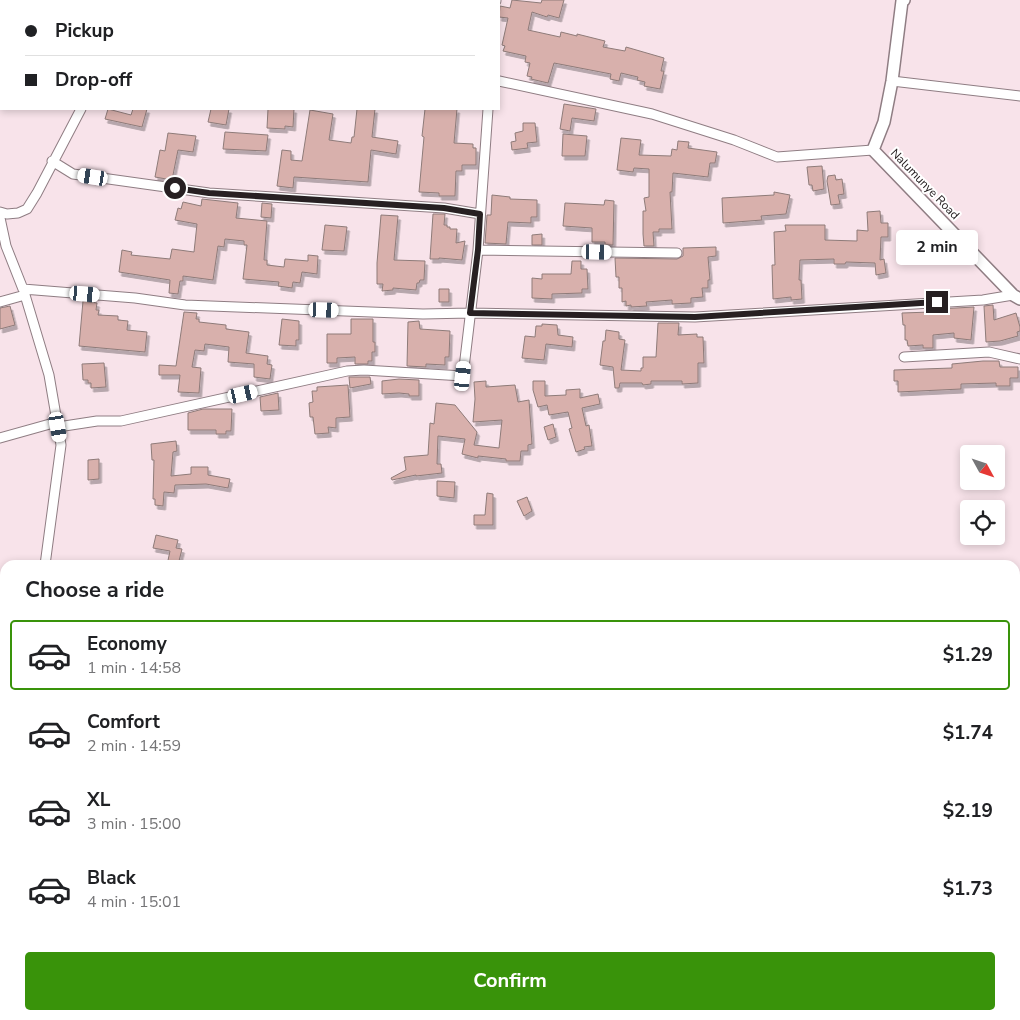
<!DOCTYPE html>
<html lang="en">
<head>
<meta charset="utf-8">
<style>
  :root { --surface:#fff; --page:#f6f6f6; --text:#202124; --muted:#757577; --line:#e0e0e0; --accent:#39930a }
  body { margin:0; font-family:"Nunito Sans",sans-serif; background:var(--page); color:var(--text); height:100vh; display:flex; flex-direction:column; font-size:19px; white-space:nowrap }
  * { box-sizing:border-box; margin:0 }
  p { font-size:16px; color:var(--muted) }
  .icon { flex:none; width:28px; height:28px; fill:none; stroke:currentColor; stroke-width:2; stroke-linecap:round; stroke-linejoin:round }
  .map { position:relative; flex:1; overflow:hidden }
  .drawer { position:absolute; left:0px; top:560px; width:1020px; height:460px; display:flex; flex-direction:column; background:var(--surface); border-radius:15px 15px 0 0; box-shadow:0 2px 8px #0003 }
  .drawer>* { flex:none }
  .hud { position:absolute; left:0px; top:0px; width:500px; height:110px; box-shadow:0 2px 8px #0003; display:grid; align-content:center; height:110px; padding:0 25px; background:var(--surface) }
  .needle { width:32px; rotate:130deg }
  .controls { position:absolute; left:960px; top:445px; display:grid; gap:10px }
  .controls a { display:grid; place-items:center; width:45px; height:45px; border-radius:5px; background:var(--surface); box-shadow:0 2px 8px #0003; font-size:25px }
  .end { position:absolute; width:22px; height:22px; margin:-11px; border:6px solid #272022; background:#fff; box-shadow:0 0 0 2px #fff }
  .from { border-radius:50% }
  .bubble { position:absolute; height:35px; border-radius:5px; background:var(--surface); box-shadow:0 2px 8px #0003; font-size:16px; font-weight:700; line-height:35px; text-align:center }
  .car { position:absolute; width:15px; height:30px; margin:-15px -8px; border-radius:6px; box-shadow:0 0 4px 1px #0007; background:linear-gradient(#fff 24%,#345 0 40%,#fff 0 76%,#345 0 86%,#fff 0) }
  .hud b { display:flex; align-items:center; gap:18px; height:48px; font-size:19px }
  .hud b+b { border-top:1px solid var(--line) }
  .hud i { width:12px; height:12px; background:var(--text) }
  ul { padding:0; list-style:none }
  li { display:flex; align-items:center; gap:15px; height:70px; margin:0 10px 8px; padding:0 15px; border:2px solid transparent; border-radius:5px }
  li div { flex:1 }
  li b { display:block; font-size:19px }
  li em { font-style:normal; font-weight:700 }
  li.on { border-color:var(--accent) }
  li>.icon { width:45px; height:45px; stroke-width:1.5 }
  h2 { padding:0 25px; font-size:22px; line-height:60px }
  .button { display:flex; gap:10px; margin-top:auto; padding:10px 25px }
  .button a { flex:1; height:58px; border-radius:5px; background:var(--accent); color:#fff; font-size:20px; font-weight:700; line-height:58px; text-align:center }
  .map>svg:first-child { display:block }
</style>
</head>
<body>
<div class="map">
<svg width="1020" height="1020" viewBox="0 0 1020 1020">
  <defs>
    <filter id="shadow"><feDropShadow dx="2.5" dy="4" stdDeviation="0" flood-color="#0004"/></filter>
  </defs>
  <rect width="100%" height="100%" fill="#f8e3ea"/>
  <path fill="#d8b0ac" stroke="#8e7b79" filter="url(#shadow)" d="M512,0L541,3L542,0H564L559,18L548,15L547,17L532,12L528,30L560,37L561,32L577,36V34L605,41L603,47L625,51L626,47L664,58L661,71H664L660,89L644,86L645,82L637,80L638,77L621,73L619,81L610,79L611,74L554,63L548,83L531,79L532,77L527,76L530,63L525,62L526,56L503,51L505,46L502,45L508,18L499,17L500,6L510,8Z
    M564,104L596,109L594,121L572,118L570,131L560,129Z
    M108,109L131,115L133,109H147L142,127L105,119Z
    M211,109H229L226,125L208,122Z
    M268,109H294L293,127L285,126V129L267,128Z
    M357,109H375L372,137L398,141L396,154L371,150L368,182L294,177L293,188L277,186L282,150L291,151V160L302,161L310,110L333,114L329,140L351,143L352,137H354Z
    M425,109H457L454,143L473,144V148H476V165H462V171H456L455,196H439V193L419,192L424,137L422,136Z
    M523,123H535L537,142L527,143L528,148L512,150L511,142L516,141L515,133L523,131Z
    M225,132L268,135L266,151L223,149Z
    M168,133L196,136L193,152L178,150L172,180L155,177L160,150L165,151Z
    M563,134L587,136L585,156H562Z
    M621,138L641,140L639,155L671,156L672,149L677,150L678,141L689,142L688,148L717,152L715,163H710L708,177L673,173L672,192H670L672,229H659V232H653L654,246H644L643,234V211H646L644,198L649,197V169L634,168L633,172L617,170Z
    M822,166L824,189L813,191L812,185H809L807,167Z
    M835,175L836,180L842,179L844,194L838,195L840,204L831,205L827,181L828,176Z
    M774,192L790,195L786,214L761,216L762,220L723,223L722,198L774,195Z
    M492,195L510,197V199L537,200V217H531V223L508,222L506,244L485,243L487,215H491Z
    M202,199L238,203L236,218L267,221L264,260H267V265L284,267L285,259L308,261V255L318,256L317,274L302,272L300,283L293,282L292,288L278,286L279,282L243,279L247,245H244V241L225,239L224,247L218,246L213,280L183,276V281H180L178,294L169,293L170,280L119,272L122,250L132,252L131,255L170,259L172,249L194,252L197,224L175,220L178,208L181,209L183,202L201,206Z
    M605,200L614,201L613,245H605V242H592V228L563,226L565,203L604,205Z
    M262,203L272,204L271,218L261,217Z
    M880,211L881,223H888V237H881L880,260L884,259L886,273L876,275L875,263L846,262L845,264H834V259L800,260L799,280H801L802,299L791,300V297L773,299L772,265H775L774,232L786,231L785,225H825V240L857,241V230L868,231L867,212Z
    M433,214H445L444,225H447V227H450V229H457L456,243L465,241L462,260L439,258V259H430Z
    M381,215L398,216L394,260L425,261L424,280H420L419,283H417L416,290L393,288V290L382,291L383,284H377V263Z
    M325,225L347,227L344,251L322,250Z
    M542,234V245H532V235Z
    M716,247V256L708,257L710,280H708V288H702L703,297L691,298V303L672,304V300L646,302L647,306L631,307V305L626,306V301L622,302V288H619V277H616L615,258L677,259L683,256V248Z
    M572,261H581V269H587L588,289H582V293L552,294V299L532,298V278L542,279V274H571Z
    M439,289H449V302H439Z
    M83,301L97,303L96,310H99L98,315L118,316V320L128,321L127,330L147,332L145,352L79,346Z
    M993,305L994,320L1016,313L1020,327V331L1017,332L1018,336L1000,341L986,342L984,306Z
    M10,306L15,325L0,329V308Z
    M974,307L971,340L954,338V333L933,335V348H923V345L908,346L907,340H905V325H903L902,313L931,312V310L938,309Z
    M184,312L197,313L196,319H199V322L226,325V329L249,332L246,353L268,356L267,364L272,365L270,379L254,377V364L228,362L229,347L205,344L204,351L195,350L192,367L201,368L199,393L178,392L180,375H159V365L176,366Z
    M282,319L299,321V340H296V346L279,345Z
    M351,319H373V342H375V352H372V361H368V364H355V357L337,358V363H327V334H351Z
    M419,321L420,329L450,331L449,357H445V365L426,364V367L407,366L408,322Z
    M658,323H679L678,335L697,334V337H703L704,363H698V383L682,384V381H651V384L643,385L642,383H620L619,388H615L613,367L600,365L603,341H605L606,330L619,332V339L625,340L621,370L641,371V368H643V357H656Z
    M542,324L557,325L558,335L573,337L572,347L546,344L544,360L522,358L525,336L535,337L536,326H542Z
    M983,361H999L1000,367H1018V378H1010V386H996V383L961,384V389L898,392V381H894V370L952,368V364Z
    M104,363L106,387L91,388V383H88V380H83L82,364Z
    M349,377H370L371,384L350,388Z
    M399,379L419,380V396H409V394L399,393L382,394V381Z
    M486,381V387L515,385L518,402L529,400L532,444L528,445V451H521L520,461H506V459L478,456V458L462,454L465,439L438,436L437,464H441L442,473L416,476V475L392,480L391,478L406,470L404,457L428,455L430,423L434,424L436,403L455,405L477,432L474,445L499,448L502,420L473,422L475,399L474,382Z
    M533,381H545V396L566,395V390L580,389V398L598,394L600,404L582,408L586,426L589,425L592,446L584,447L585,449L576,452L569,429L572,428L568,412L549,415L547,405L538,407L533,390Z
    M348,385L350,417L336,418V428L328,427L329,433L315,434L313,417H310L309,403L313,402L312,391H317V387Z
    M278,393L279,410L261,411L260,397Z
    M203,409H232L231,431H226V434H216V430H188V413Z
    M553,424L556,437L548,440L544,427Z
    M176,441L177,451L173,452L171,476L191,474V467H208V475L230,479L228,488L206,484L175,485L174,493L164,492L163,506L155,505V499H153L154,460H152L151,444Z
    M99,459V479L88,480V460Z
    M437,481L455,482L454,498L437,496Z
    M487,493L493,494V525H474V515H485Z
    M527,497L532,511L524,516L517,501Z
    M156,535L178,540L176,548L182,549L178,565H167L170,551L153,548Z"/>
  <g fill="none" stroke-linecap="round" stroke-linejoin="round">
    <defs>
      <path id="minor" d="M169,0L174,1
        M133,1V0
        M496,1V0
        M499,81L652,114L734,140L777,157L873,150
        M892,81L1020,96
        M52,161L73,174L209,193L444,208L480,214
        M0,212L7,214L18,213L27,209L37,193L81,109
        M0,218L6,246L23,289L135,298L185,305L423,314L470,313L695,317L983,300L1013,295
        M478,250L677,253
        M0,302L25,295L49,375L61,445L45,565
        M904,357L989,352L1020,359
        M58,427L97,421H121L347,371L364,370L463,376L478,250L488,109
        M0,438L57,422
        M0,823H5
        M1015,886H1020
        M174,1015L175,1020
        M544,1015L546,1020
        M654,1015L656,1020
        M51,1020L52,1015
        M862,1020L863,1015"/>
      <path id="tertiary" d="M904,0L902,1L892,81L884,122L873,150L1013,295L1020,299"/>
    </defs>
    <use href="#minor" stroke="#8f7d83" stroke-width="11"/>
    <use href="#tertiary" stroke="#8f7d83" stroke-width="14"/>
    <use href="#minor" stroke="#fff" stroke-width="9"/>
    <use href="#tertiary" stroke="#fff" stroke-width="11"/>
  </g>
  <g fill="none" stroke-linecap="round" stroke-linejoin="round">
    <path stroke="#272022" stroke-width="6" d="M175,188L209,193L444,208L480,214L478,250L470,313L695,317L937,302"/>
  </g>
  <g text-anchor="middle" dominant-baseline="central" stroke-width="4" stroke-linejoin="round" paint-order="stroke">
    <g font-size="12" fill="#272022" stroke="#fff">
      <text transform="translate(925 184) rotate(46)">Nalumunye Road</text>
    </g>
  </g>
</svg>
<div class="controls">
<a><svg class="needle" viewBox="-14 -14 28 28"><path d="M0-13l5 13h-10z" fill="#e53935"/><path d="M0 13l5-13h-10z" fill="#757577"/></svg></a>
<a><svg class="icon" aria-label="locate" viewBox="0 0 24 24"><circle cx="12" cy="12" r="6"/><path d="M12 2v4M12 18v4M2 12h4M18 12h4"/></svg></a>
</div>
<i class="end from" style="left:175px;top:188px"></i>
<i class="end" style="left:937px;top:302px"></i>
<div class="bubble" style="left:896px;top:230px;width:82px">2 min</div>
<i class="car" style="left:93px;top:177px;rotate:279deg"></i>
<i class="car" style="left:597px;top:252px;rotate:91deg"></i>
<i class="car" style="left:85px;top:294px;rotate:95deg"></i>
<i class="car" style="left:324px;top:310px;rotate:92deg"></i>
<i class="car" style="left:463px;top:376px;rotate:6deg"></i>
<i class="car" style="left:243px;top:394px;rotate:77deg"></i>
<i class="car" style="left:58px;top:427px;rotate:170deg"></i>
<div class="hud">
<b><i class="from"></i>Pickup</b>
<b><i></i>Drop-off</b>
</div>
<section class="drawer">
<h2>Choose a ride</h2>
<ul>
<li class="on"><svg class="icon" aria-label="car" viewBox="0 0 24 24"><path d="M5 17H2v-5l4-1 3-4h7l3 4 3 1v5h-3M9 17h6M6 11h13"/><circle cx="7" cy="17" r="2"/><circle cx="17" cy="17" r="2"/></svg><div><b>Economy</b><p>1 min · 14:58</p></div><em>$1.29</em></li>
<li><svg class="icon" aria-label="car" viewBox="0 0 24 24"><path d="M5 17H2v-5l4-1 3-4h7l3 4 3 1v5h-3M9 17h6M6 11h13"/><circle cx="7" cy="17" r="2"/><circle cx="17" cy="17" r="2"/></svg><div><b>Comfort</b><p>2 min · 14:59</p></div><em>$1.74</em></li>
<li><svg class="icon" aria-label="car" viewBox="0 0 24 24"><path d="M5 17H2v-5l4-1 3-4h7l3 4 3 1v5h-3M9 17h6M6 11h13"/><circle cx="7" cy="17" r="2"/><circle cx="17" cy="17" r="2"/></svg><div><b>XL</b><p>3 min · 15:00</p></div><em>$2.19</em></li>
<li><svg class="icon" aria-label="car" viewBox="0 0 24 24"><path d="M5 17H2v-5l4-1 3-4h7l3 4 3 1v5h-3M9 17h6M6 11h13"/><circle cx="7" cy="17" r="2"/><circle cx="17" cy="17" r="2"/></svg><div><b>Black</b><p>4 min · 15:01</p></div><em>$1.73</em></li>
</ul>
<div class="button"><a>Confirm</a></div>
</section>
</div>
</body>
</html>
